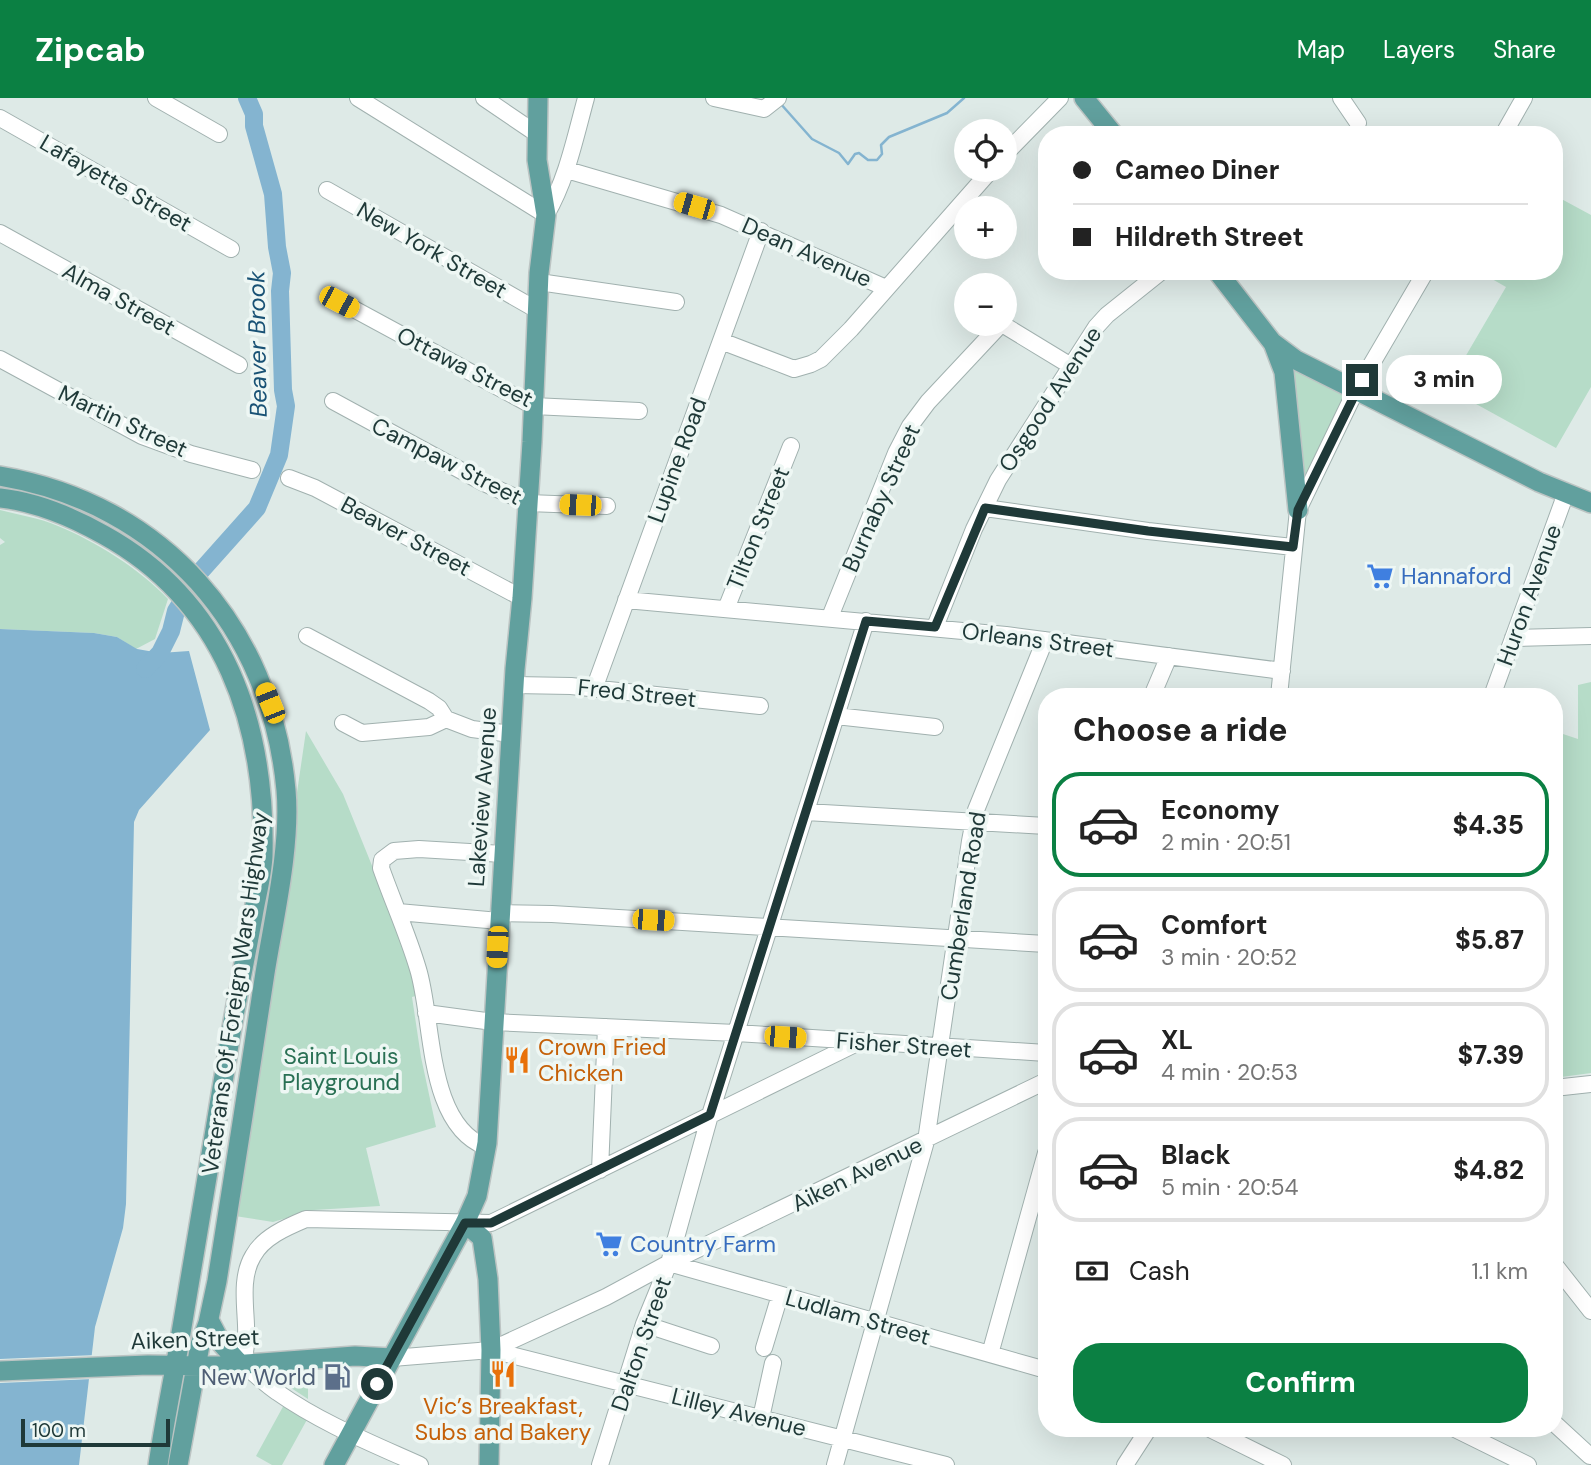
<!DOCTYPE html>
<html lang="en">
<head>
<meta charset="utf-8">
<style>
  :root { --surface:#fff; --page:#f6f6f6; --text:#222; --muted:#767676; --line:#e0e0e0; --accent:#0b8043 }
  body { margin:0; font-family:"DM Sans",sans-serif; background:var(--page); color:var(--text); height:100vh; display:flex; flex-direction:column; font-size:26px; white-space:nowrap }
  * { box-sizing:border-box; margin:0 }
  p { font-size:23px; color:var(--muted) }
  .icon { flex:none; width:38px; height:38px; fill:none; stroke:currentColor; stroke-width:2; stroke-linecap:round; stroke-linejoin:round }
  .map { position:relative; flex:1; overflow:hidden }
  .panel { position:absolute; left:1038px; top:590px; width:525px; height:749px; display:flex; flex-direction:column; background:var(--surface); border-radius:28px; box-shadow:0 7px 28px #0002 }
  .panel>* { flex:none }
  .guide { position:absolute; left:1038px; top:28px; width:525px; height:154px; border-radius:28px; box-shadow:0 7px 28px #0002; display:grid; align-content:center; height:154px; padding:0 35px; background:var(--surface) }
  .tools { position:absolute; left:954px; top:21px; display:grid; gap:14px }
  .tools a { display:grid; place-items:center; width:63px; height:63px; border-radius:50%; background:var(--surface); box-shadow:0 7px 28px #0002; font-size:35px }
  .scale { position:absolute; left:21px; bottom:18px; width:149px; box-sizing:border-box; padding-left:7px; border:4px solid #1f3938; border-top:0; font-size:19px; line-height:24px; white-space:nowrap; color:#1f3938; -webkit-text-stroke:5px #eef7f4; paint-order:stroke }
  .end { position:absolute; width:32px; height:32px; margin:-16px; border:9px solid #1f3938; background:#fff; box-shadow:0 0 0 4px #fff }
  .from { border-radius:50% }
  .bubble { position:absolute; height:49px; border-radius:24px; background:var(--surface); box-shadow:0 7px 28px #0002; font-size:23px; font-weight:800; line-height:49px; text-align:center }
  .car { position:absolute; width:21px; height:42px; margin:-21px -10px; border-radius:9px; box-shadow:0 0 5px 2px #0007; background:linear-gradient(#f5c518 24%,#345 0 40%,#f5c518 0 76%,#345 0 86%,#f5c518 0) }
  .guide b { display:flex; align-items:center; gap:24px; height:66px; font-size:26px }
  .guide b+b { border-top:2px solid var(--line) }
  .guide i { width:18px; height:18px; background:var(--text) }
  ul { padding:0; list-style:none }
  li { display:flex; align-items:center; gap:21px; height:105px; margin:0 14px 10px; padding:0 21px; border:4px solid var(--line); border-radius:28px }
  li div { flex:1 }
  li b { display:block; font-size:26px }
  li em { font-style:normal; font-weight:800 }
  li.active { border-color:var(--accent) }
  li>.icon { width:63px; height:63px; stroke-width:1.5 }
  h2 { padding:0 35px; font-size:32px; line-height:84px }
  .pay { display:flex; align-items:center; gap:18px; height:77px; padding:0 35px; font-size:26px }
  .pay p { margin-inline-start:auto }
  .button { display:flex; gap:14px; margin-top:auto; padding:14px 35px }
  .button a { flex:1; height:80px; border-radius:28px; background:var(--accent); color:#fff; font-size:28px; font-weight:800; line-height:80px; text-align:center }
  header { display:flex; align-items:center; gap:42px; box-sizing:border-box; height:98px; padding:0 35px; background:var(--accent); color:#fff }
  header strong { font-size:33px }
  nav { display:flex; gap:38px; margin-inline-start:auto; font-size:24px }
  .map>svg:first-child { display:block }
</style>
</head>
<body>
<header>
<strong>Zipcab</strong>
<nav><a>Map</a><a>Layers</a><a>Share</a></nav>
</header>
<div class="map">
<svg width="1591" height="1367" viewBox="0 0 1591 1367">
  <rect width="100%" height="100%" fill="#deeae7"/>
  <path fill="#b6dcc8" d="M1554,97L1591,117V289L1556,350L1447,290L1506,189L1478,173H1554Z
    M1290,267L1347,299L1305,377L1302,379Z
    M0,412C19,417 40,420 58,428C95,443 141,472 168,501L155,541L136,551L117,539L94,535L0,531V447L5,444L0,440Z
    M1591,584V975L1554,980V633L1578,641V587Z
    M306,633L343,696L411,864L419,897L412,899L421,959L436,1029L366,1050L380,1108L314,1112L273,1124L235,1118Z
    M308,1271V1301L268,1275L270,1273Z
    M285,1305L309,1318L282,1367H272L256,1358Z"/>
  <path fill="#84b4d0" d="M0,531L94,535L117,539L137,551L160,555L189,553L210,632L139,712L134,724L126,1106L123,1130L95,1229L79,1367H0Z"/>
  <path fill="#deeae7" d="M96,1257L93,1281L0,1285V1261Z"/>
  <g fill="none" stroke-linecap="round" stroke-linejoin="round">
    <path stroke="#84b4d0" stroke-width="2.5" d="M780,5L812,41L839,55L848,66L855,56L859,55L868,62H877L882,56L881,47L889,39L947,15L964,0"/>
    <path stroke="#84b4d0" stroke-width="18" d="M145,571L160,555L171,533L176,513L200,474L257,410L279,357L286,308L283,292L280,193L282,175L277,149L273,96L254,28V16L247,0"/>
    <defs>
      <path id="minor" d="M156,0L219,36
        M358,0L546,117C567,81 575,40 586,0
        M484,0L537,36
        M714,0L764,11L778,0
        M1341,0L1358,25
        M0,20L231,151
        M1503,37L1524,0
        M1004,57L1060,0
        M567,72L721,117L886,190
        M327,92L537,212
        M0,135L239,267
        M539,184L676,204
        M339,203L533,308L639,313
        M1002,226L1071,268
        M721,243L794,271L811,266L821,261L851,231L991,72
        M0,261L142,338L191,356L252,372
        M333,303L484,385L528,405L607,408
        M289,380L315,390L522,500
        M985,410L1148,433L1293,449
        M626,502L1006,537L1282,573
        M726,511L791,348
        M830,519L896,355L910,328L928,304L1001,226
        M935,529L974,431L998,382L1096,229L1107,217L1162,173
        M307,538L429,603L439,610L446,621
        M1513,540L1591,538
        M514,587L571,588L760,608
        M594,591L761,133
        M1152,598L1169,558
        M1279,598L1298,412L1354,296L1426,173
        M1492,598L1566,395
        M836,618L935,629
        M343,625L362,635L429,629L446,621L472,631L511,636
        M806,714L1046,728
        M398,814L499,823
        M499,815L552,816L1046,846
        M426,915L493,924L736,935L1046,955
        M1554,990L1591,986
        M486,1049C426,1026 434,923 418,871C408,837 393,804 381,770L382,762L394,753L419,751L503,756
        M600,1072L606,929
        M669,1165L1046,1272
        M1554,1166L1591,1213
        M644,1226L711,1248
        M764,1250L780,1197
        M491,1252L946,1367
        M990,1256L1046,1055
        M392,1260L491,1252L606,1199L669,1165L1046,983
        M761,1320L773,1265
        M1554,1325L1590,1358
        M1208,1330L1283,1367
        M1453,1330L1528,1367
        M420,1367C371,1345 321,1325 277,1294C265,1286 254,1275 243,1266C244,1259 246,1251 246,1244C248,1217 238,1183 253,1158C263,1139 287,1129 306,1121L491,1125L859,944
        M600,1367L644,1226L669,1165L710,1017L866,523
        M835,1367L926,1043L970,743L976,712L1045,542
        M1125,1367L1149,1330"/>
      <path id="major" d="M1084,0L1114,37
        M1217,173L1272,244L1296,262L1539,384L1591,405
        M1273,245L1284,274L1298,412
        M0,378C162,405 271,529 286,692C291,748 274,819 265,875C249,978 234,1080 217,1183L208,1225L200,1247L178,1367
        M0,400C37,404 72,419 104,437C225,504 266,626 263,758C262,778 256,799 253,818C244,868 233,917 226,966C211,1058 196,1150 180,1241C173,1283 164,1325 158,1367
        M465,1125L482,1140L488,1181L491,1252L489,1367
        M209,1222L221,1245L240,1266
        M0,1273L148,1267L219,1268L355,1258L392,1260
        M334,1367L465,1125L477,1098L487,1045L515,571L522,500L532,344L539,175L546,117L537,62L538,0"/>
    </defs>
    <use href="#minor" stroke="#a1b1af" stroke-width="18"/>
    <use href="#major" stroke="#bcc4c3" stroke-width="22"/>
    <use href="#minor" stroke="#fff" stroke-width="16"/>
    <use href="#major" stroke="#61a09e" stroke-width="19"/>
  </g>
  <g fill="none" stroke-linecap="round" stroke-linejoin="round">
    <path stroke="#1f3938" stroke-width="9" d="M377,1286L465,1125H491L710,1017L866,523L935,529L985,410L1148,433L1293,449L1298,412L1362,282"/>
  </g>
  <defs>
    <symbol id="supermarket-bare" viewBox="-9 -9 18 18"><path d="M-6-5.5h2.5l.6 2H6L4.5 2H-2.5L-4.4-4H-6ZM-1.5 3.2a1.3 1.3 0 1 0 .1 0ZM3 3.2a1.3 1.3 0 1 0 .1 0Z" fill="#3f7fe0" stroke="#eef7f4" stroke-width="2.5" paint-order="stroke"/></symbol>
    <symbol id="restaurant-bare" viewBox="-9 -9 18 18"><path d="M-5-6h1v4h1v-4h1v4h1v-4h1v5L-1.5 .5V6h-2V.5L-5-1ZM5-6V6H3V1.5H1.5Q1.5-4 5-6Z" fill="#e8710a" stroke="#eef7f4" stroke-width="2.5" paint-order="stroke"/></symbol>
    <symbol id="fuel-bare" viewBox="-9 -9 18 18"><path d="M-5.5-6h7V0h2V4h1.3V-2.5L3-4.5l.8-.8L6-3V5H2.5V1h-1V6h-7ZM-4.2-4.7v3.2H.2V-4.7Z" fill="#5c6f8a" stroke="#eef7f4" stroke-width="2.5" paint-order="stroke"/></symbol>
  </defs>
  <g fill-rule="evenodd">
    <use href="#supermarket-bare" x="1361" y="459" width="38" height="38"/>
    <use href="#restaurant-bare" x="498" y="943" width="38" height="38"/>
    <use href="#supermarket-bare" x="590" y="1127" width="38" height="38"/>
    <use href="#restaurant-bare" x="484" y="1257" width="38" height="38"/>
    <use href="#fuel-bare" x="318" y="1260" width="38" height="38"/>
  </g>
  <g text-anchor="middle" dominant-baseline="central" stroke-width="7" stroke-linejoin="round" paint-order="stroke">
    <g font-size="23" fill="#1f3938" stroke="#eef7f4">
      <text transform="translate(116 85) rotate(30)">Lafayette Street</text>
      <text transform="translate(432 152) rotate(30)">New York Street</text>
      <text transform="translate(807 154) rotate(24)">Dean Avenue</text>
      <text transform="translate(119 201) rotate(29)">Alma Street</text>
      <text transform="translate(465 269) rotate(27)">Ottawa Street</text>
      <text transform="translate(1050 301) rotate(-57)">Osgood Avenue</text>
      <text transform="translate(123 323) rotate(25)">Martin Street</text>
      <text transform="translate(677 362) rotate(-70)">Lupine Road</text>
      <text transform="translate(447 363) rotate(27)">Campaw Street</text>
      <text transform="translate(881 400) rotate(-66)">Burnaby Street</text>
      <text transform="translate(758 430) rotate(-68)">Tilton Street</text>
      <text transform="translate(406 438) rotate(28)">Beaver Street</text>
      <text transform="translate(1529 497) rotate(-70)">Huron Avenue</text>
      <text transform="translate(1038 542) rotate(7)">Orleans Street</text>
      <text transform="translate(637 595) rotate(6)">Fred Street</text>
      <text transform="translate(482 699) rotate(-86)">Lakeview Avenue</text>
      <text transform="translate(963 808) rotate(-81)">Cumberland Road</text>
      <text transform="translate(235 895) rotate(-82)">Veterans Of Foreign Wars Highway</text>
      <text transform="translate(904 947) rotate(4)">Fisher Street</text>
      <text transform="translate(857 1076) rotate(-26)">Aiken Avenue</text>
      <text transform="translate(858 1219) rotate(16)">Ludlam Street</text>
      <text transform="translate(195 1241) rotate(-2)">Aiken Street</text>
      <text transform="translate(641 1246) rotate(-71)">Dalton Street</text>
      <text transform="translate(739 1314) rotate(14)">Lilley Avenue</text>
    </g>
    <g font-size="23" fill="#366cbe" stroke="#eef7f4" text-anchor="start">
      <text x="1401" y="478">Hannaford</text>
      <text x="630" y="1146">Country Farm</text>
    </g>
    <g font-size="23" fill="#c56008" stroke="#eef7f4" text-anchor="start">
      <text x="538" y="949">Crown Fried<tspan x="538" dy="26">Chicken</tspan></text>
      <text x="503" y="1308" text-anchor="middle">Vic’s Breakfast,<tspan x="503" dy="26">Subs and Bakery</tspan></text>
    </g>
    <g font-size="23" fill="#297054" stroke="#eef7f4">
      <text x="341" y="958">Saint Louis<tspan x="341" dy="26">Playground</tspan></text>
    </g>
    <g font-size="23" fill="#4e5e75" stroke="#eef7f4" text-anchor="end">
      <text x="316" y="1279">New World</text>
    </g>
    <g font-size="24" font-style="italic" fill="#195275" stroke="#eef7f4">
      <text transform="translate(257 246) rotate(-91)">Beaver Brook</text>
    </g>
  </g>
</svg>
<div class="tools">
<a><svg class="icon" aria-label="locate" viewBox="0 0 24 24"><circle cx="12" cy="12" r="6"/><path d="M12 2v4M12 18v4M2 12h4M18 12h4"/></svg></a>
<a>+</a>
<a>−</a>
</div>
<div class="scale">100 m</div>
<i class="end from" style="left:377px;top:1286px"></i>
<i class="end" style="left:1362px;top:282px"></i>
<div class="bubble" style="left:1386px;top:257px;width:116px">3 min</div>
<i class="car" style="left:694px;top:108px;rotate:286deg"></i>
<i class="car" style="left:339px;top:204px;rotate:118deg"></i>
<i class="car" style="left:580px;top:407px;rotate:272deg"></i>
<i class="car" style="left:270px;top:605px;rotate:338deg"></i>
<i class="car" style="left:653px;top:822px;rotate:93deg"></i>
<i class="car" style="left:497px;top:849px;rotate:183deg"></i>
<i class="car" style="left:785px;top:939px;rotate:94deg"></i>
<div class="guide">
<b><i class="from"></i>Cameo Diner</b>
<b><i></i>Hildreth Street</b>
</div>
<section class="panel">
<h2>Choose a ride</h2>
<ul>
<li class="active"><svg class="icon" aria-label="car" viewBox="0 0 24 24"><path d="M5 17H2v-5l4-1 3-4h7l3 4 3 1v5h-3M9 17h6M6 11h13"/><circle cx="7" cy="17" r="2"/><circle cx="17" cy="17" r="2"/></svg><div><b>Economy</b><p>2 min · 20:51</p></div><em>$4.35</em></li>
<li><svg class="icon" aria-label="car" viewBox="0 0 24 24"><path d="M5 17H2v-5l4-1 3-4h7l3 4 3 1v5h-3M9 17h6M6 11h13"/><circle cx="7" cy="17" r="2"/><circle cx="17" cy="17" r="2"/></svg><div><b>Comfort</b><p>3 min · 20:52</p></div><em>$5.87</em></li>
<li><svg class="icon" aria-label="car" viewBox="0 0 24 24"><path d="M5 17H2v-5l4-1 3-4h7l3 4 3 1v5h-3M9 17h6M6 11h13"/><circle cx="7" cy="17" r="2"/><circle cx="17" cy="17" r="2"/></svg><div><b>XL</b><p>4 min · 20:53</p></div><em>$7.39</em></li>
<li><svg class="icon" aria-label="car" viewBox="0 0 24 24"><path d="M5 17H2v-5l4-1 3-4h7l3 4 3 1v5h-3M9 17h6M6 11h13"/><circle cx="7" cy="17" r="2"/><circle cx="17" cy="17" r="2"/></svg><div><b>Black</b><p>5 min · 20:54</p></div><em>$4.82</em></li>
</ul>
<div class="pay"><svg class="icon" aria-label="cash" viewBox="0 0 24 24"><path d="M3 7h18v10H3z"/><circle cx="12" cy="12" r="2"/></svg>Cash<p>1.1 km</p></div>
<div class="button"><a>Confirm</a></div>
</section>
</div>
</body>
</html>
